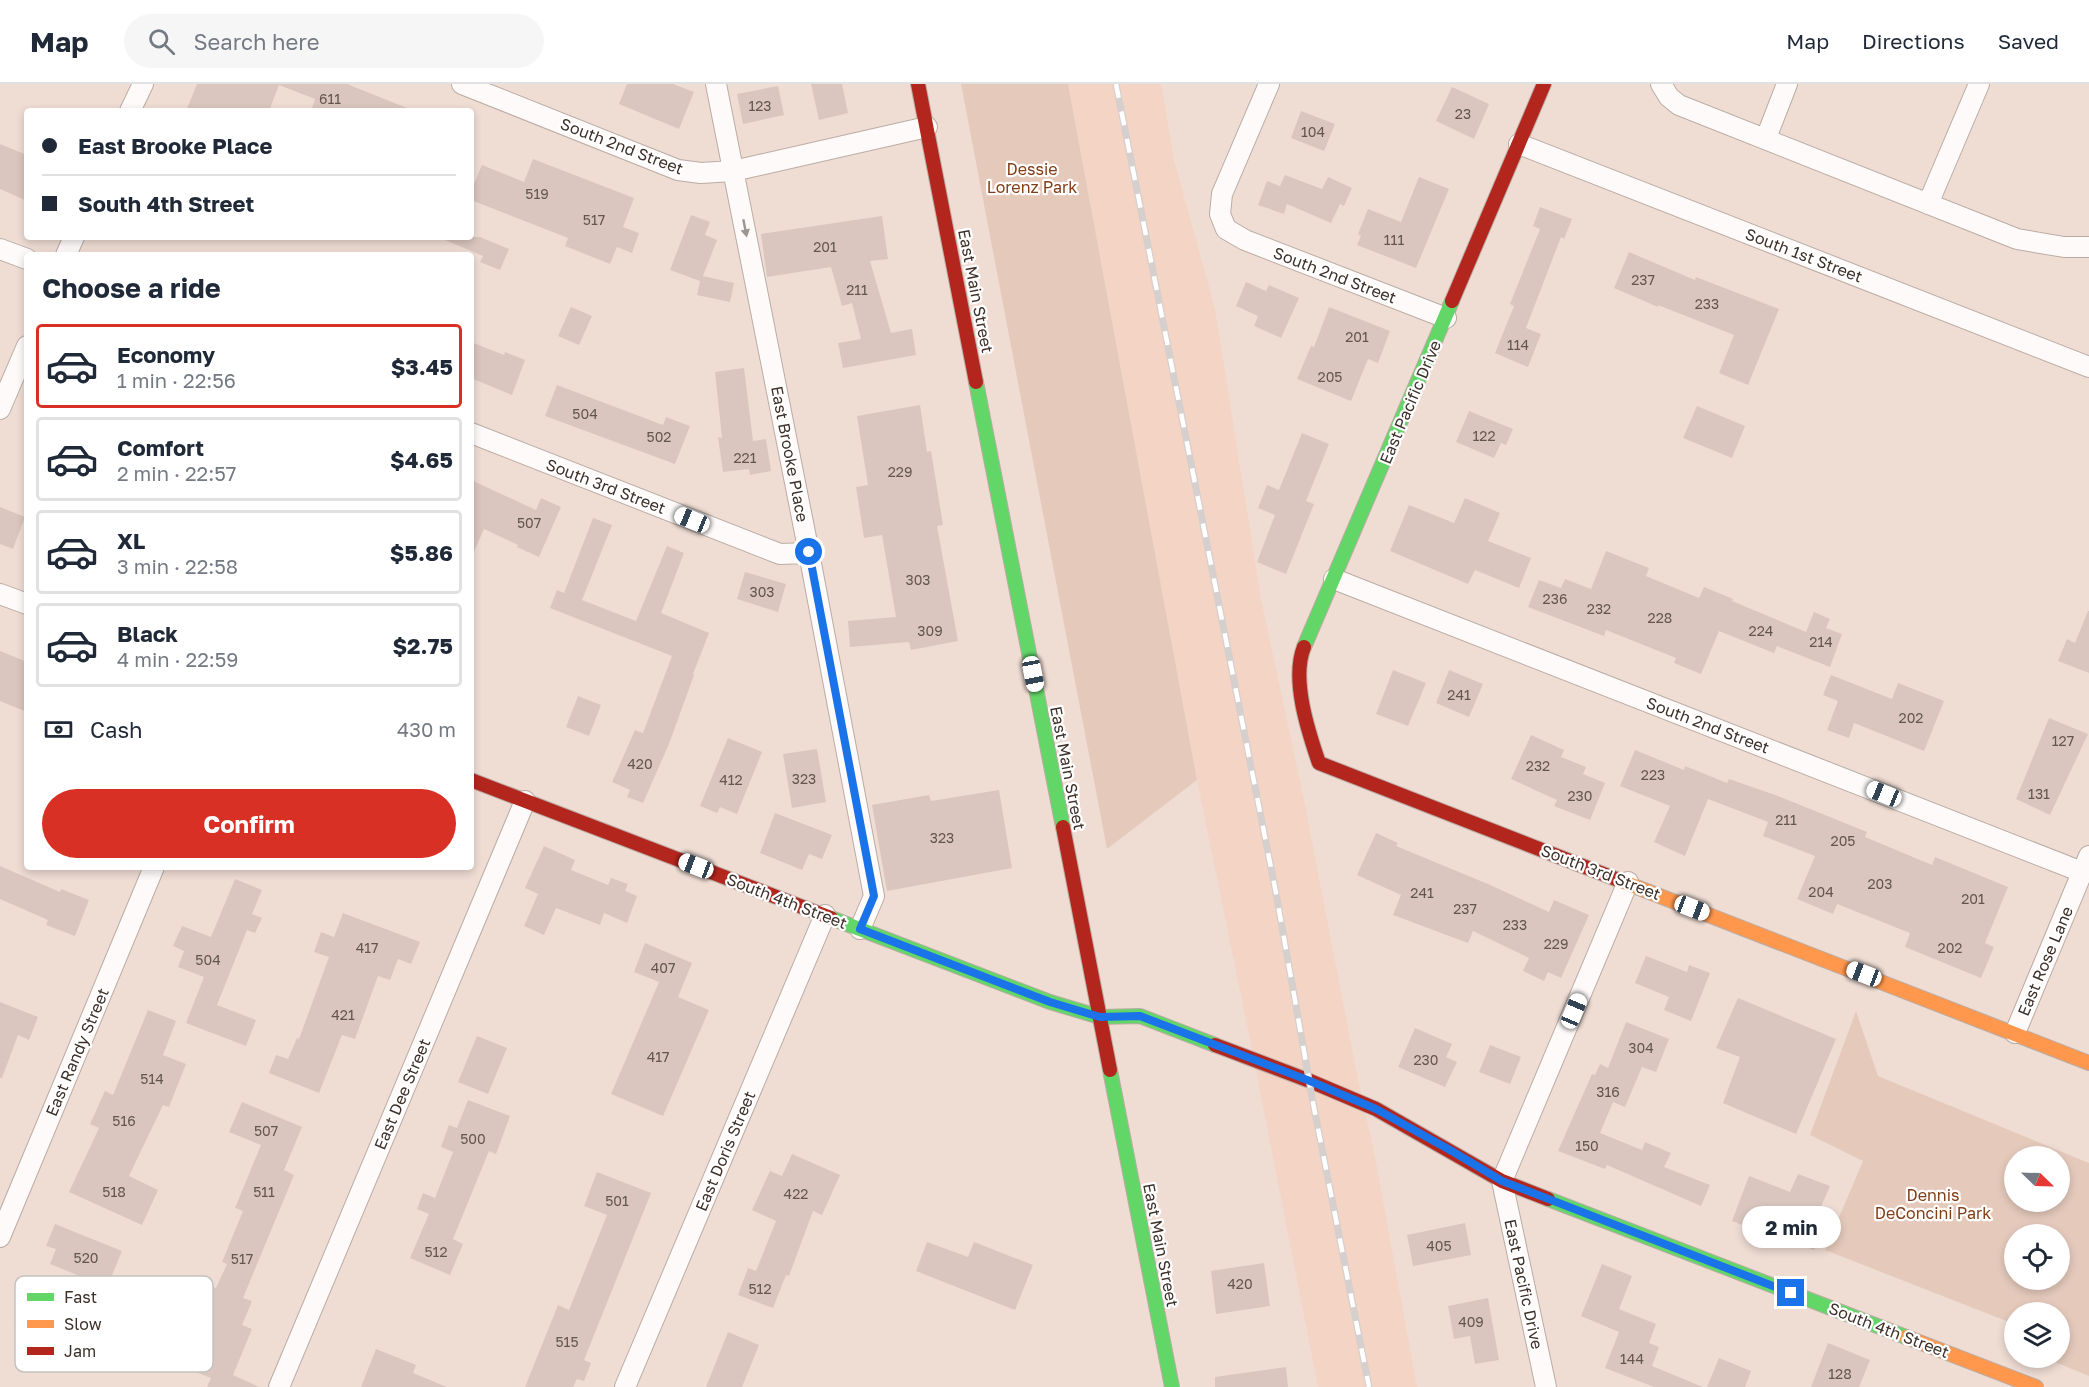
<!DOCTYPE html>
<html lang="en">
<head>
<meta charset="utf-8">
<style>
  :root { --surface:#fff; --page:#f6f6f7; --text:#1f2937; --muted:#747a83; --line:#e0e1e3; --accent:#d93025 }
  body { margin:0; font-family:"Golos Text",sans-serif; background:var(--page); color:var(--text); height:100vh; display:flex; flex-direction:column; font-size:22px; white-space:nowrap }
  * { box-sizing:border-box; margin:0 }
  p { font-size:20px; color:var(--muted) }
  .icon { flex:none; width:33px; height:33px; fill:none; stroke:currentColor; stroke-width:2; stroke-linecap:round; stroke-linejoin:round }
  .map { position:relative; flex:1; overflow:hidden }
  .drawer { position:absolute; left:24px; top:168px; width:450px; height:618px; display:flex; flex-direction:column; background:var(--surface); border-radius:6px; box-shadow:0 3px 9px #0003 }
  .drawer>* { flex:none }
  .guide { position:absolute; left:24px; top:24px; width:450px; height:132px; border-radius:6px; box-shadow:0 3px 9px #0003; display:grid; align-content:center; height:132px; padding:0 18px; background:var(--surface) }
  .needle { width:39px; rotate:113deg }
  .buttons { position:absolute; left:2004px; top:1062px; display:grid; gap:12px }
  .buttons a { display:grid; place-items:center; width:66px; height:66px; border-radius:50%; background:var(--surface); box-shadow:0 3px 9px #0003; font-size:30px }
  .end { position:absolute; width:27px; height:27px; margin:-14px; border:8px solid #1a73e8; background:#fff; box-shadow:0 0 0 3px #fff }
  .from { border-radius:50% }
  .bubble { position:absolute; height:42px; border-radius:21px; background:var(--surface); box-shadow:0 3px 9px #0003; font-size:20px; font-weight:700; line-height:42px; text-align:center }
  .car { position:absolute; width:18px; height:36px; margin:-18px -9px; border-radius:8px; box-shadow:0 0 4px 2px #0007; background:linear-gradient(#fff 24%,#345 0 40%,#fff 0 76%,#345 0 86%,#fff 0) }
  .guide b { display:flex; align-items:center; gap:21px; height:57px; font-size:22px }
  .guide b+b { border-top:2px solid var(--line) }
  .guide i { width:15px; height:15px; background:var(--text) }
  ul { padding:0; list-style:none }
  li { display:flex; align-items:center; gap:18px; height:84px; margin:0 12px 9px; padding:0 6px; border:3px solid var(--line); border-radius:6px }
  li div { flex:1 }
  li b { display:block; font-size:22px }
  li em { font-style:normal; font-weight:700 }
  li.active { border-color:var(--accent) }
  li>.icon { width:54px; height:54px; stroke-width:1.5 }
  h2 { padding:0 18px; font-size:27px; line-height:72px }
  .pay { display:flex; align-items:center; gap:15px; height:66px; padding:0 18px; font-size:22px }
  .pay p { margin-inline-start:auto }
  .button { display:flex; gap:12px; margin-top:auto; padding:12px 18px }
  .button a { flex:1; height:69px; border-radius:36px; background:var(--accent); color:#fff; font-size:24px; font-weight:700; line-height:69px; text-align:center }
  header { display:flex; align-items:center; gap:36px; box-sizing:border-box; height:84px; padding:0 30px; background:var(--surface); border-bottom:2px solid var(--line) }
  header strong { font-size:28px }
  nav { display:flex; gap:33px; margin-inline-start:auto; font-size:21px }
  .search { width:420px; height:54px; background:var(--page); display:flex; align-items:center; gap:15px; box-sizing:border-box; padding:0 21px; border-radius:33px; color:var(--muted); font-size:22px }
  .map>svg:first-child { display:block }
</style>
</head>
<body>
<header>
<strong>Map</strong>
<div class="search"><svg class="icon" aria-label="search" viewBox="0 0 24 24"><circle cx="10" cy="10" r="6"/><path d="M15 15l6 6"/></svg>Search here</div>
<nav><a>Map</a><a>Directions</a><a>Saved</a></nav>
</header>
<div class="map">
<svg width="2089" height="1303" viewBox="0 0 2089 1303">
  <rect width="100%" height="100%" fill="#efddd4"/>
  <path fill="#f3d4c5" d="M1068,0H1161L1174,76L1215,225L1261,515L1303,711L1357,991L1375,1073L1417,1303H1318L1249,951L1197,696Z"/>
  <path fill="#e5cabc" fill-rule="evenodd" d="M961,0H1068L1197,696L1107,765Z
    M1856,927L1878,992L2089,1079V1292L2045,1274H2060V1228H2014V1240L1825,1166L1863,1077L1810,1051ZM2060,1072V1118H2014V1072ZM2014,1150H2060V1196H2014Z"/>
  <path fill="#dac6bf" d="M197,0H347L412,26L311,27L315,15L279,1L269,27H186Z
    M627,0H673L694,8L679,45L619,20Z
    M811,0H842L848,29L819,36Z
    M778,2L784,31L743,40L737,10Z
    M1452,3L1489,20L1474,55L1436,37Z
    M1301,27L1335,40L1324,67L1291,54Z
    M0,60L27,71V117L0,105Z
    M533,75L634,114L623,143L639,149L632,169L617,163L610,180L565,162L568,154L471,116V107L482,81L524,98Z
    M1285,91L1322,105L1328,93L1352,104L1344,122L1340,120L1331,139L1287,120L1284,130L1258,121L1267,97L1280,102Z
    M1419,93L1449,105L1416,184L1357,161L1361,152L1358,150L1368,125L1401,138Z
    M1540,123L1572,135L1564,155L1561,153L1526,244L1541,250L1528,283L1495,269L1514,222L1510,220L1540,145L1533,142Z
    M691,131L710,138L705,151L717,156L703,192L734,199L730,218L697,211L700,197L670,186Z
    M882,132L888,175L870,177L891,249L912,245L916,271L843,284L838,259L861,255L852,219L842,222L831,183L767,193L761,150Z
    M438,153H480L509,165L500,186L480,178L483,172Z
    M1629,168L1695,196L1696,193L1779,225L1748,301L1719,289L1734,251L1658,221V223L1614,204Z
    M1246,198L1266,207L1269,201L1299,214L1281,254L1254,242L1258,232L1236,222Z
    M571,223L592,232L579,261L558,252Z
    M1329,223L1390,247L1378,279L1368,275L1351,317L1297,295L1311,262L1314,263Z
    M471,258L504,271L505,268L525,276L512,311L471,294Z
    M744,284L753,357L766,355L771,387L750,391L749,385L723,388L718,353L722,354L715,288Z
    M557,301L663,341L666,333L690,342L675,380L545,332Z
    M920,321L927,368L931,367L943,441L937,442L958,557L911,566L909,558L850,563L848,537L896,533L882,451L864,454L856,403L868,401L857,332Z
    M1697,322L1745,342L1732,374L1683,354Z
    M1469,327L1513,345L1506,361L1501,359L1494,374L1456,358Z
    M1302,349L1329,360L1306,417L1314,420L1286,490L1257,478L1275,431L1258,424L1267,401L1279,406Z
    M471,396L536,426L541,414L561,423L539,473L517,463L518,461L484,445L471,474Z
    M1465,414L1500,429L1488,457L1531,474L1519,504L1475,486L1468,500L1390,467L1409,421L1454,439Z
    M0,423L25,433L13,465L0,460Z
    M593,434L612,441L582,516L636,537L667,462L684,469L661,529L709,549L693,590L694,591L669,660L643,719L627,713L630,706L612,698L635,646L643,649L672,572L550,524L557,506L564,509Z
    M1606,467L1649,484L1646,492L1699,514L1704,503L1733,515L1732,517L1806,548L1814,528L1830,535L1826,544L1842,550L1830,583L1777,562L1774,569L1719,547L1701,590L1674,579L1676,574L1606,546L1604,552L1528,523L1539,496L1561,504L1565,495L1591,505Z
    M745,488L786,500L778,528L737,515Z
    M2088,527H2089V589L2058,577L2067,555L2075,559Z
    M0,567L27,578V628L0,617Z
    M1393,586L1426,599L1408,642L1376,630Z
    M1449,586L1483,600L1469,633L1436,619Z
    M1831,591L1892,615L1898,599L1944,617L1924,667L1854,639L1849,654L1827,646L1838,617L1823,611Z
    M578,612L601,621L589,652L566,643Z
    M2049,634L2088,650L2050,731L2016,715Z
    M1531,651L1564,666L1561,673L1586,683L1583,690L1605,699L1590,736L1554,722L1557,716L1511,695Z
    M728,654L762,668L737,730L720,723L717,729L700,722Z
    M817,665L826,718L792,724L783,670Z
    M1635,666L1684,686L1685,682L1727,699L1729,695L1778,712L1867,748L1865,753L1932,781L1935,773L2008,803L1985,859L1994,863L1981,894L1905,863L1910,849L1837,820L1833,830L1797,815L1815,772L1763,752L1768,738L1708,715L1685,772L1654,758L1670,722L1620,702Z
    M999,706L1012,784L887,807L872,721L929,711L931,717Z
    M775,729L832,751L822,775L809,770L802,786L760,769Z
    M1376,749L1398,759L1396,762L1488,800L1549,828L1554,816L1589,831L1561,894L1548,888L1544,897L1523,887L1529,874L1473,847L1468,859L1393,831L1401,811L1357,791Z
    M544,762L575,776L571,786L608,801L611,794L628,800L625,807L637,812L627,839L604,829L600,841L556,824L544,851L524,842L538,810L525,804Z
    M0,782L60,808L61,805L89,816L75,852L46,841L48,836L0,815Z
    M235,795L262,806L252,830L262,834L255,849L247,846L217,921L256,936L246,962L186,939L204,893L178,883L184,867L173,862L182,842L211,853Z
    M343,829L420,858L411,880L398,875L390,896L378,892L355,955L342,951L319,1009L269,989L276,971L288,975L297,954L299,955L329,873L314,868L321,848L334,853Z
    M645,859L692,879L678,913L709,926L663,1032L611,1010L659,898L634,888Z
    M1646,872L1687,888L1689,881L1710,889L1691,937L1664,926L1669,913L1635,899Z
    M1738,914L1836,955L1796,1050L1723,1019L1740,973L1716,964Z
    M0,918L38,933L29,956L18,951L2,994H0Z
    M148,926L176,937L163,971L186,980L169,1023L163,1021L129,1092L158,1106L142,1141L69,1108L99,1044L90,1040L105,1007L113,1011Z
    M1626,938L1669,955L1656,988L1642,983L1625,1023L1613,1018L1600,1049L1642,1066L1645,1058L1671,1069L1664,1083L1710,1101L1701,1122L1607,1081L1605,1085L1558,1067L1592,990L1595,991L1600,980L1608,984Z
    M1415,944L1452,960L1446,973L1457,978L1445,1003L1398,983Z
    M477,952L507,964L488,1010L458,998Z
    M1490,961L1521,973L1510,1000L1479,988Z
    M468,1016L510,1032L496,1070L489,1067L453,1155L463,1160L450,1191L410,1174L429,1130L417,1125L423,1109L435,1114L453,1068L441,1063L449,1041L457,1044Z
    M242,1018L302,1043L284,1086L294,1091L243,1214L252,1217L242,1241L252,1245L233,1291L259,1303H207L211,1294L139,1266L146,1248L179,1261L203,1199L216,1204L227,1180L222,1178L243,1127L235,1124L261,1061L229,1048Z
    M792,1070L840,1091L822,1131L813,1127L789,1192L786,1191L773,1224L738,1211L748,1184L756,1187L776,1137L752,1126L770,1087L782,1092Z
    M597,1088L651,1109L584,1276L591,1279L584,1297L577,1295L573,1303H525L558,1221L569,1226L607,1131L584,1122Z
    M1798,1090L1830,1102L1817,1132L1826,1135L1814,1166L1757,1143L1756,1146L1732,1137L1749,1092L1790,1108Z
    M1465,1139L1471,1171L1413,1182L1407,1151Z
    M55,1140L122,1167L107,1203L50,1180L56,1165L46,1162Z
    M927,1158L968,1173L974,1158L1033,1181L1015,1226L916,1187Z
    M1264,1179L1270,1222L1216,1230L1211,1187Z
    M1602,1180L1632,1192L1619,1225L1656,1240L1649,1259L1659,1263L1652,1282L1703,1303H1654L1605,1284L1619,1248L1581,1232Z
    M25,1209L76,1230L59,1272L19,1256L25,1241L14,1237Z
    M1488,1214L1499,1276L1475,1280L1470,1252L1454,1255L1448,1222Z
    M728,1248L759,1261L742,1303H706Z
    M1828,1259L1870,1276L1859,1303H1811Z
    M376,1265L416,1281L413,1289L447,1303H361Z
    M1719,1274L1751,1287L1745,1303H1707Z
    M1286,1283L1288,1303H1215V1293Z"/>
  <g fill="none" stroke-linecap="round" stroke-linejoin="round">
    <defs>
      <path id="street" d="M462,0L678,86L701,89L733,87L927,43
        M716,0L809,469L874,812L860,845
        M1269,0L1222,110L1220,130L1226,145L1245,156L1446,234
        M1661,0L1669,13L1679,21L2017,155L2064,163H2089
        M130,27L143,0
        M1766,54L1787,0
        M1519,60L2089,283
        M1928,120L1979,0
        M0,165L27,175
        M66,171L74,153
        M0,325L27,262
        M471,349L780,470L809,469
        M1334,495L2082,788
        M0,510L27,520
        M2015,949L2089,772
        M0,1153L154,783
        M279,1303L525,717
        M625,1303L825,831
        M1546,1303L1502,1097L1628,798"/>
      <path id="fast" d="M976,298L1063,743
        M1304,563L1452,217
        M831,834L1050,918L1100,933L1140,932L1215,961
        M1110,986L1172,1303
        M1548,1115L1906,1253"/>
      <path id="slow" d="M1616,795L2089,979
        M1906,1253L2036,1303"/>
      <path id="jam" d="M918,0L976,298
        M1452,217L1544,0
        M1304,563C1291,595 1308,647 1319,679L1616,795
        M471,696L831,834
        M1063,743L1110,986
        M1215,961L1310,997L1376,1025L1502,1097L1548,1115"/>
    </defs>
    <use href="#street" stroke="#baaca4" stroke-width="22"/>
    <use href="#fast" stroke="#baaca4" stroke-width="16"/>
    <use href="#slow" stroke="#baaca4" stroke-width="16"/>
    <use href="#jam" stroke="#baaca4" stroke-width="16"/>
    <use href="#street" stroke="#fdfaf9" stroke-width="20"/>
    <use href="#fast" stroke="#63d668" stroke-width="14"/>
    <use href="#slow" stroke="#ff974d" stroke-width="14"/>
    <use href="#jam" stroke="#b3261e" stroke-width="14"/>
    <defs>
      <path id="rail" d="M1116,0L1276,809L1314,1024L1369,1303"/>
    </defs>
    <use href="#rail" stroke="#d5cfcd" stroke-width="7"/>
    <use href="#rail" stroke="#fff" stroke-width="4.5" stroke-dasharray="14" stroke-linecap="butt"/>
  </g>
  <defs><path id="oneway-solid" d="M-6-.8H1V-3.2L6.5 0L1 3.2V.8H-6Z" transform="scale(1.5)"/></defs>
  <use fill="#9d9591" href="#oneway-solid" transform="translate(745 144) rotate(79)"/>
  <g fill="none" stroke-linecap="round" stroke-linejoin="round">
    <path stroke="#1a73e8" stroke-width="8" d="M809,468L874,812L860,845L1050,918L1100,933L1140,932L1310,997L1376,1025L1450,1066L1502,1097L1791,1209"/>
  </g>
  <g text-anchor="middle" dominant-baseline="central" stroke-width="4.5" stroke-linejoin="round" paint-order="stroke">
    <g font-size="14" fill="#64564e">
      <text x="330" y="14">611</text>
      <text x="760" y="21">123</text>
      <text x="1463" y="29">23</text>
      <text x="1313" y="47">104</text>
      <text x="537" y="109">519</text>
      <text x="594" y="135">517</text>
      <text x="1394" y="155">111</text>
      <text x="825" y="162">201</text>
      <text x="1643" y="195">237</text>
      <text x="857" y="205">211</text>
      <text x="1707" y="219">233</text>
      <text x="1357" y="252">201</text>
      <text x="1518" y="260">114</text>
      <text x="1330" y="292">205</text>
      <text x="585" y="329">504</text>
      <text x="1484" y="351">122</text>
      <text x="659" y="352">502</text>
      <text x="745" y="373">221</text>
      <text x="900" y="387">229</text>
      <text x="529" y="438">507</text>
      <text x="918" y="495">303</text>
      <text x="762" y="507">303</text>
      <text x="1555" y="514">236</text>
      <text x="1599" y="524">232</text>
      <text x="1660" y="533">228</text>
      <text x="930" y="546">309</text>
      <text x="1761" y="546">224</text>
      <text x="1821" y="557">214</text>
      <text x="1459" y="610">241</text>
      <text x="1911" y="633">202</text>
      <text x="2063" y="656">127</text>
      <text x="640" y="679">420</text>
      <text x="1538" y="681">232</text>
      <text x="1653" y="690">223</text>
      <text x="804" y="694">323</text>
      <text x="731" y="695">412</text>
      <text x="2039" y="709">131</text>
      <text x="1580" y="711">230</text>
      <text x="1786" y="735">211</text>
      <text x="942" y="753">323</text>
      <text x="1843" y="756">205</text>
      <text x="1880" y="799">203</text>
      <text x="1821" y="807">204</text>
      <text x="1422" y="808">241</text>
      <text x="1973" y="814">201</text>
      <text x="1465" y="824">237</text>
      <text x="1515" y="840">233</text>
      <text x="1556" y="859">229</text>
      <text x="367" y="863">417</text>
      <text x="1950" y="863">202</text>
      <text x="208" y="875">504</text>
      <text x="663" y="883">407</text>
      <text x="343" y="930">421</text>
      <text x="1641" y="963">304</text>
      <text x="658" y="972">417</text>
      <text x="1426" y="975">230</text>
      <text x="152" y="994">514</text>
      <text x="1608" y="1007">316</text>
      <text x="124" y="1036">516</text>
      <text x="266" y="1046">507</text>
      <text x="473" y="1054">500</text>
      <text x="1587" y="1061">150</text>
      <text x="114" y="1107">518</text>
      <text x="264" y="1107">511</text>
      <text x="796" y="1109">422</text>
      <text x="617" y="1116">501</text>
      <text x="1439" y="1161">405</text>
      <text x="436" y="1167">512</text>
      <text x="86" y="1173">520</text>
      <text x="242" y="1174">517</text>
      <text x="1240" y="1199">420</text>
      <text x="760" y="1204">512</text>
      <text x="1471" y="1237">409</text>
      <text x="567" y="1257">515</text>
      <text x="1632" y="1274">144</text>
      <text x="1840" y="1289">128</text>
    </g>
    <g font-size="16" fill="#3d3029" stroke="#fff">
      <text transform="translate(622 62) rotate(21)">South 2nd Street</text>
      <text transform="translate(1804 171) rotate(21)">South 1st Street</text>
      <text transform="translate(1335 191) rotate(21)">South 2nd Street</text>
      <text transform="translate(976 207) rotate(79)">East Main Street</text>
      <text transform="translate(1410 318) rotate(-67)">East Pacific Drive</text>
      <text transform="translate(790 370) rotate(79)">East Brooke Place</text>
      <text transform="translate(606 402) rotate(21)">South 3rd Street</text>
      <text transform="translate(1708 641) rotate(21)">South 2nd Street</text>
      <text transform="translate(1068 684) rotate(79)">East Main Street</text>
      <text transform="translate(1601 788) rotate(21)">South 3rd Street</text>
      <text transform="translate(787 817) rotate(21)">South 4th Street</text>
      <text transform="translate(2045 877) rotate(-67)">East Rose Lane</text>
      <text transform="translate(77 968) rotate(-67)">East Randy Street</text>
      <text transform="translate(402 1010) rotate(-67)">East Dee Street</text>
      <text transform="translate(725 1067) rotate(-67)">East Doris Street</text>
      <text transform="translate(1161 1161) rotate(79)">East Main Street</text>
      <text transform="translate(1524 1200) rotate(78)">East Pacific Drive</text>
      <text transform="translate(1889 1246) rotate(21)">South 4th Street</text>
    </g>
    <g font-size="16" fill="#803d16" stroke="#fff">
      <text x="1032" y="85">Dessie<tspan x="1032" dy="18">Lorenz Park</tspan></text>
      <text x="1933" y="1111">Dennis<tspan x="1933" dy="18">DeConcini Park</tspan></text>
    </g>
  </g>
  <rect x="15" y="1192" width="198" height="96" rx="9" fill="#fff" stroke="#c5c1bf" stroke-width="1.5"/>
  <rect x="27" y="1209" width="27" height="8" fill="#63d668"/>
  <rect x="27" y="1236" width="27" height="8" fill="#ff974d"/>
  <rect x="27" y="1263" width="27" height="8" fill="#b3261e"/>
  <g font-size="16" fill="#3d3029">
    <text x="64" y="1219">Fast</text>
    <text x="64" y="1246">Slow</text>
    <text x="64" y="1273">Jam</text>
  </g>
</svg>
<div class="buttons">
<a><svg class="needle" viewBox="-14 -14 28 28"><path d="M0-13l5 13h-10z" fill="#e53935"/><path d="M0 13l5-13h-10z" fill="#747a83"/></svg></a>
<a><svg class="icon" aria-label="locate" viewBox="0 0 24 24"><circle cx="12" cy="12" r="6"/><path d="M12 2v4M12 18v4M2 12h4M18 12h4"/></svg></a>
<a><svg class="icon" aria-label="layers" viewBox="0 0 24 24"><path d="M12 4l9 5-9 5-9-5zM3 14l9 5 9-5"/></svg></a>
</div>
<i class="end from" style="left:809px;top:468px"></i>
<i class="end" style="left:1791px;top:1209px"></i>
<div class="bubble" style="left:1742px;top:1122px;width:99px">2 min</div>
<i class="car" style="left:692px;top:436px;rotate:292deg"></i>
<i class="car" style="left:1033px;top:590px;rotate:169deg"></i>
<i class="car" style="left:1884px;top:710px;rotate:292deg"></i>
<i class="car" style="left:696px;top:782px;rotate:291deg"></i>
<i class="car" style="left:1692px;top:824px;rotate:111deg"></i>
<i class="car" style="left:1864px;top:890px;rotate:291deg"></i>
<i class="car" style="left:1574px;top:927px;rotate:23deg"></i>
<div class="guide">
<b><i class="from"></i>East Brooke Place</b>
<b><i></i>South 4th Street</b>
</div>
<section class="drawer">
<h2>Choose a ride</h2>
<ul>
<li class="active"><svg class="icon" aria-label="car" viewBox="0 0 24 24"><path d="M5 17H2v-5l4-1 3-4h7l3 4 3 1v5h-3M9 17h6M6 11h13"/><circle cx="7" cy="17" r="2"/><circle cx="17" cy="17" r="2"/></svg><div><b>Economy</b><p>1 min · 22:56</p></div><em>$3.45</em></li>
<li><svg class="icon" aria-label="car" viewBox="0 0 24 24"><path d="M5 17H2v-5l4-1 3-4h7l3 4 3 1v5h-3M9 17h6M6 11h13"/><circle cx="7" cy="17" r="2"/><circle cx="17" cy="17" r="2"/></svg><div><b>Comfort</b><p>2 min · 22:57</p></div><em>$4.65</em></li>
<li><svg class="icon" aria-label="car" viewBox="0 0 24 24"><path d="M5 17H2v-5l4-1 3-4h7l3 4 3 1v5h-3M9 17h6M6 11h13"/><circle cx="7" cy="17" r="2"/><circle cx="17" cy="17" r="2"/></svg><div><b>XL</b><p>3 min · 22:58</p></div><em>$5.86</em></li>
<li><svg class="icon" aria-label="car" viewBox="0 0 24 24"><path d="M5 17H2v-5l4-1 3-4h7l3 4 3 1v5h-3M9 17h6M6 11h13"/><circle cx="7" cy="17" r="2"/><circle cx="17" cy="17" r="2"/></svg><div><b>Black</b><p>4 min · 22:59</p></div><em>$2.75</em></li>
</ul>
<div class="pay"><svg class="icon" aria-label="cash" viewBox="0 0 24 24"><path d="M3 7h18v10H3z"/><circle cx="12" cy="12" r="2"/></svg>Cash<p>430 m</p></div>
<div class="button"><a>Confirm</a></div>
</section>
</div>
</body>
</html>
